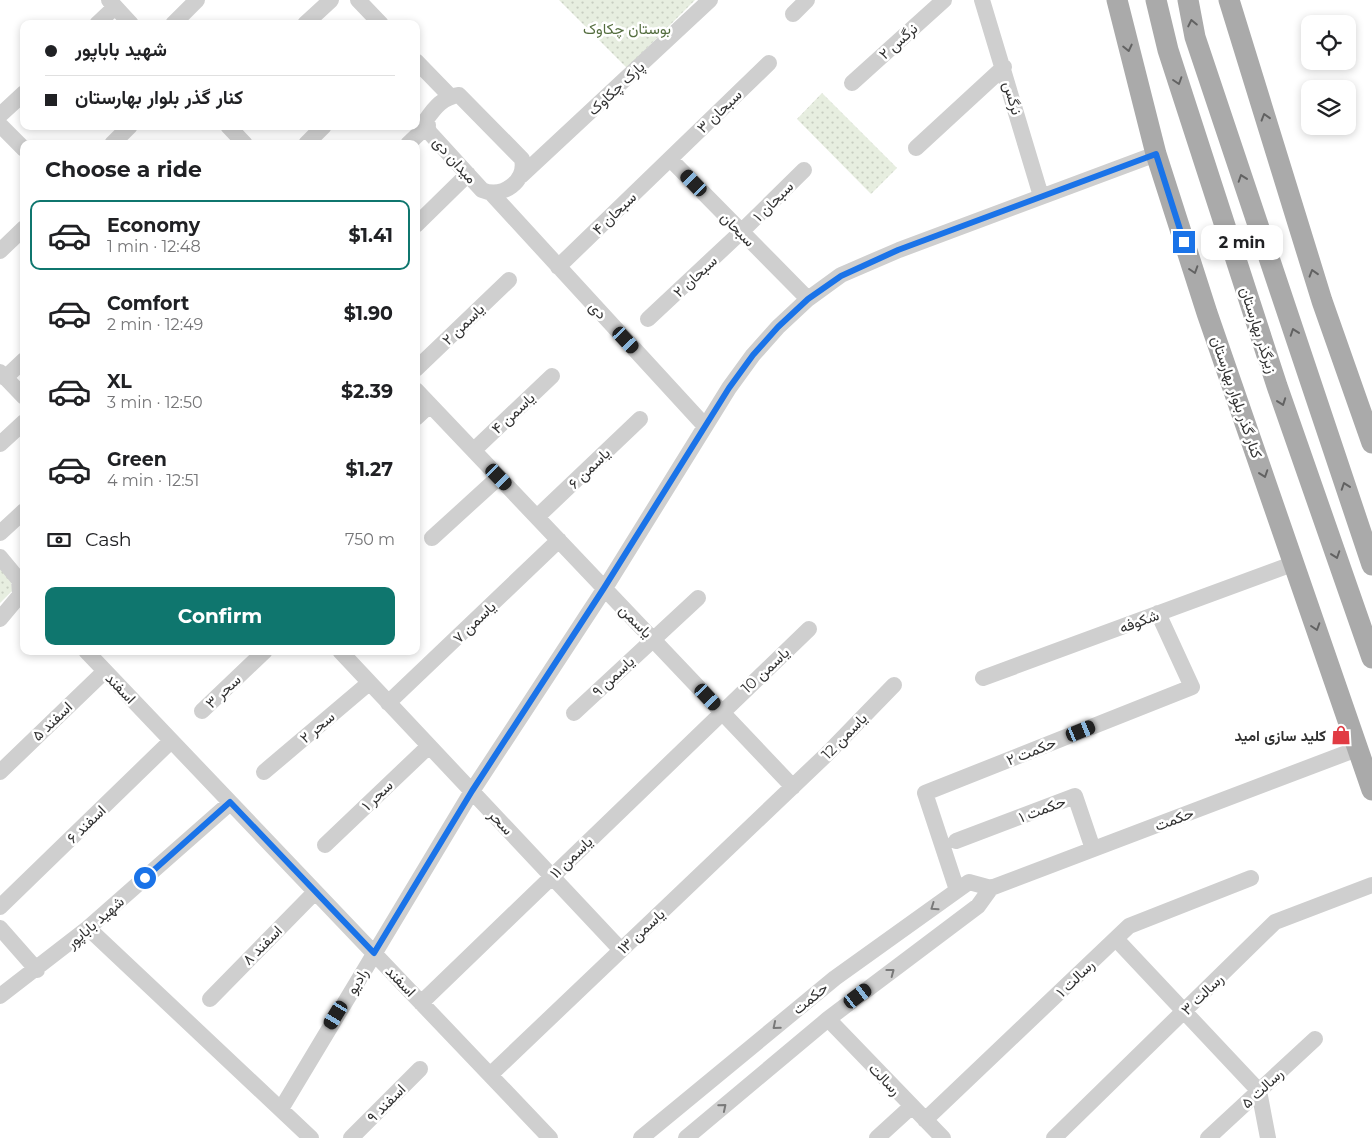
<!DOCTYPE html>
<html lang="en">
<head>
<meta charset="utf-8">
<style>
  :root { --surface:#fff; --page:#f2f2f2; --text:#202124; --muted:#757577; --line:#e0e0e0; --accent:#0f766e }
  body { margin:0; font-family:Montserrat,Vazirmatn,sans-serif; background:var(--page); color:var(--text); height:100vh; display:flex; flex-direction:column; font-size:19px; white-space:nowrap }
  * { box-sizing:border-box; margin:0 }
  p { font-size:16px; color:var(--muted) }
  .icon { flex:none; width:28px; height:28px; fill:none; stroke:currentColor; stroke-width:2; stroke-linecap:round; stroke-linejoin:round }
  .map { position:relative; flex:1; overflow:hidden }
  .details { position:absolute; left:20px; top:140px; width:400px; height:515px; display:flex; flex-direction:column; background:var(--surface); border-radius:10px; box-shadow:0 2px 8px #0003 }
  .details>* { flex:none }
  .top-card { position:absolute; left:20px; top:20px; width:400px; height:110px; border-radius:10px; box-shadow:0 2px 8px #0003; display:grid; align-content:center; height:110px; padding:0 25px; background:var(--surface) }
  .controls { position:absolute; left:1301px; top:15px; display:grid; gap:10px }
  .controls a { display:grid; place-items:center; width:55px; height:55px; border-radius:10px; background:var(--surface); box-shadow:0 2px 8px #0003; font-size:25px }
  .end { position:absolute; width:22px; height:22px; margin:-11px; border:6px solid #1a73e8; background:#fff; box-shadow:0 0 0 2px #fff }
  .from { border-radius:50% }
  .bubble { position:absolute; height:35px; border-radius:10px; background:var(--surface); box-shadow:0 2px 8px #0003; font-size:16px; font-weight:700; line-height:35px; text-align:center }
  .car { position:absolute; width:15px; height:30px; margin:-15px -8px; border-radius:6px; box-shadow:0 0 4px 1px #0007; background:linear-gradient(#222 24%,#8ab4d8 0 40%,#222 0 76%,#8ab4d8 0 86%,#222 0) }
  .top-card b { display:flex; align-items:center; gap:18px; height:48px; font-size:19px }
  .top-card b+b { border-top:1px solid var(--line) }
  .top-card i { width:12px; height:12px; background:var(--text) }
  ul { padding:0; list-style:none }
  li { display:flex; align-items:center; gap:15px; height:70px; margin:0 10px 8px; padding:0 15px; border:2px solid transparent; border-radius:10px }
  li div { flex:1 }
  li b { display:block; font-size:19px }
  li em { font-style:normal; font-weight:700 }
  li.selected { border-color:var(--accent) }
  li>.icon { width:45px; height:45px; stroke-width:1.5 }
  h2 { padding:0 25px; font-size:22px; line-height:60px }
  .pay { display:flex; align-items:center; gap:12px; height:55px; padding:0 25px; font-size:19px }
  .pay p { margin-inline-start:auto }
  .action { display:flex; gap:10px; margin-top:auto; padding:10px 25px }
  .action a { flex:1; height:58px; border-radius:10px; background:var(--accent); color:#fff; font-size:20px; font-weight:700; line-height:58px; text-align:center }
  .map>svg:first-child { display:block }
</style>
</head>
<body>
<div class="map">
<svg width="1372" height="1138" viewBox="0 0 1372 1138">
  <defs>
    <pattern id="green-dots" width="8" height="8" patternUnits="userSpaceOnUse" patternTransform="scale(1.25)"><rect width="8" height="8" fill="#e7eee0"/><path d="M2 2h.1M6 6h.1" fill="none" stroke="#c7cdc1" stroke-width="1.8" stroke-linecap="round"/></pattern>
  </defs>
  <rect width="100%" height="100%" fill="#fff"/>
  <path fill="url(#green-dots)" d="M559,0H695L627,68Z
    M822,93L897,168L871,194L797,119Z
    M0,566L11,576L12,591L0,603Z"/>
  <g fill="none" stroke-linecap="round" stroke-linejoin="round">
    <path stroke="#cfcfcf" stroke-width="16" d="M109,0L131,24
      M358,0L381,24
      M982,0L1041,196
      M793,14L807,0
      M97,24L115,7
      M173,24L197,0
      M305,24L331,0
      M416,61L450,96
      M852,83L944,0
      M459,95L522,159C527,181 502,199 482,190L429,132L426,120C435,107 443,97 459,95Z
      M0,115L24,93
      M0,125L24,149
      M228,126L245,144
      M112,144L130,126
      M306,144L324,126
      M408,144L428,125
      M916,148L1004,67
      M670,159L808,299
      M521,176L710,0
      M492,194L705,426
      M416,225L468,174
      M0,251L24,228
      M558,267L769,63
      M648,319L741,232L804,170
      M416,369L509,280
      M0,372L24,397
      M5,378L24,360
      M416,390L793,787
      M416,418L430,405
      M0,444L24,422
      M474,450L552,376
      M537,517L640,419
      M0,533L24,511
      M432,538L499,477
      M0,557L19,580L20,595L0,619
      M86,651L550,1138
      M340,651L621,950
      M983,678L1295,563
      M388,703L559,540
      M202,711L265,651
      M574,713L698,598
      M0,772L105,671
      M264,772L369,683
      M956,841L1075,796L1093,849
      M325,845L429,746
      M957,890L925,793L1192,687L1158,613
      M0,907L171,741
      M0,928L37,970
      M88,928L311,1138
      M1116,939L1259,1091L1268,1138
      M0,996L88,928L230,803
      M210,999L315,892
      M421,1003L809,629
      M828,1019L943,1138
      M490,1075L827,754L894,685
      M281,1109L472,791L605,588L729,388L753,355L778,327L808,299L841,275L899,250L1156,154
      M925,1120L1129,926L1251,878
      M351,1138L420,1069
      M641,1138L835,978L969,882L991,888
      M686,1138L828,1019L978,906L991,888L1357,749
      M877,1138L912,1106
      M1054,1138L1275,922L1372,885
      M1208,1138L1315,1039"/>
    <path stroke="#aaa" stroke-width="21" d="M1117,0L1156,154L1207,313L1372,790
      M1156,0L1168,50L1277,386L1372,658
      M1188,0L1195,37L1372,565
      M1229,0L1322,301L1372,443"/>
  </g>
  <defs><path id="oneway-chevron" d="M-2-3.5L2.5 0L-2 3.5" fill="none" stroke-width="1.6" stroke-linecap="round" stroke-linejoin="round" transform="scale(1.25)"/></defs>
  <g stroke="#626262">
    <use href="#oneway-chevron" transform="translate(1192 23) rotate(-102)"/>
    <use href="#oneway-chevron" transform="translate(1128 48) rotate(77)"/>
    <use href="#oneway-chevron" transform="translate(1178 81) rotate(72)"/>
    <use href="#oneway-chevron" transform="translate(1265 117) rotate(-107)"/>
    <use href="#oneway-chevron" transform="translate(1242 178) rotate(-109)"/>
    <use href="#oneway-chevron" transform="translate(1194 270) rotate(72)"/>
    <use href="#oneway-chevron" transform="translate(1313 273) rotate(-107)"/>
    <use href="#oneway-chevron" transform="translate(1294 332) rotate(-109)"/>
    <use href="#oneway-chevron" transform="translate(1282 402) rotate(70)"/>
    <use href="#oneway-chevron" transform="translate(1264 474) rotate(71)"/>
    <use href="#oneway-chevron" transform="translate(1345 486) rotate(-109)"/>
    <use href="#oneway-chevron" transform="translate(1336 555) rotate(71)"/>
    <use href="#oneway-chevron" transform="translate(1316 627) rotate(72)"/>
  </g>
  <g stroke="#797979">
    <use href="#oneway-chevron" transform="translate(934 907) rotate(145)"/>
    <use href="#oneway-chevron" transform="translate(891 972) rotate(-37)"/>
    <use href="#oneway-chevron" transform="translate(776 1026) rotate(140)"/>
    <use href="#oneway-chevron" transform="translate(723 1107) rotate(-40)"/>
  </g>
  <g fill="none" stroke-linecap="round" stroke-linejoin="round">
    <path stroke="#1a73e8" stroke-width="6" d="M145,878L230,802L374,953L472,791L604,588L729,388L753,355L778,327L808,299L841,276L898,250L1156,154L1184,242"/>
  </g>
  <defs>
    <symbol id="shop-bare" viewBox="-9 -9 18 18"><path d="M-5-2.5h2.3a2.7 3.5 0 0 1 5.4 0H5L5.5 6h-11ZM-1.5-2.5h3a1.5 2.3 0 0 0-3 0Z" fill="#e13b43" stroke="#fff" stroke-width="2.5" paint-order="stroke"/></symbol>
  </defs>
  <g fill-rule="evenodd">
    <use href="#shop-bare" x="1327" y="721" width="28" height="28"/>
  </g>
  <g text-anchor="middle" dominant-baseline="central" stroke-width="5" stroke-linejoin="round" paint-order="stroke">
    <g font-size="15" fill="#546d3f" stroke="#fff">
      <text x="627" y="28">بوستان چکاوک</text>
    </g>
    <g font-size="15" fill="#323232" stroke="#fff">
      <text transform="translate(898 41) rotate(-42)">نرگس ۲</text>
      <text transform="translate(616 88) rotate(-43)">پارک چکاوک</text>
      <text transform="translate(1013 98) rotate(74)">نرگس</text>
      <text transform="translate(719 111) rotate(-44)">سبحان ۳</text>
      <text transform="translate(455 160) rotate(48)">میدان دی</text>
      <text transform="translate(773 201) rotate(-45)">سبحان ۱</text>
      <text transform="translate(614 213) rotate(-44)">سبحان ۴</text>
      <text transform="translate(738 229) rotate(45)">سبحان</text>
      <text transform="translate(695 276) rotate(-43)">سبحان ۲</text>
      <text transform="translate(598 310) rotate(47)">دی</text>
      <text transform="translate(463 324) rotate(-44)">یاسمن ۲</text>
      <text transform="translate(1259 330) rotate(72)">زیرگذر بهارستان</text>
      <text transform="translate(1237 397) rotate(71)">کنار گذر بلوار بهارستان</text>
      <text transform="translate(513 413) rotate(-43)">یاسمن ۴</text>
      <text transform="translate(589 468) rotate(-44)">یاسمن ۶</text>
      <text transform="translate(636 621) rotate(46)">یاسمن</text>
      <text transform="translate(1139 621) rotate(-20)">شکوفه</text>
      <text transform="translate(474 622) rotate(-44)">یاسمن ۷</text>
      <text transform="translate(765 670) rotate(-43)">یاسمن 10</text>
      <text transform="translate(613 676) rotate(-43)">یاسمن ۹</text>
      <text transform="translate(121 688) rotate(46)">اسفند</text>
      <text transform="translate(223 691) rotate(-43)">سحر ۳</text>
      <text transform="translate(52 721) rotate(-44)">اسفند ۵</text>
      <text transform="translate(317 727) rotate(-40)">سحر ۲</text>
      <text transform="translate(844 736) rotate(-46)">یاسمن 12</text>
      <text transform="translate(1031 751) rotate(-22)">حکمت ۲</text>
      <text transform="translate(377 795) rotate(-44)">سحر ۱</text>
      <text transform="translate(1042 809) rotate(-21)">حکمت ۱</text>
      <text transform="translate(1174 819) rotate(-21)">حکمت</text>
      <text transform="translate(501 822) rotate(47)">سحر</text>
      <text transform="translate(86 824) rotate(-44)">اسفند ۶</text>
      <text transform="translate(571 857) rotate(-44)">یاسمن ۱۱</text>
      <text transform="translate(95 922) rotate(-41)">شهید باباپور</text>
      <text transform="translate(641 931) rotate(-43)">یاسمن ۱۳</text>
      <text transform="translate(262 945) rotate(-45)">اسفند ۸</text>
      <text transform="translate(1075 978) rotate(-44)">رسالت ۱</text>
      <text transform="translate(357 981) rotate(-59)">رادیو</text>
      <text transform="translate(401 981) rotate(46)">اسفند</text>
      <text transform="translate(1202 994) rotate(-44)">رسالت ۳</text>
      <text transform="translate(810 998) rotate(-40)">حکمت</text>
      <text transform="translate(885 1079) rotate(46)">رسالت</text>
      <text transform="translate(1262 1088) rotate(-43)">رسالت ۵</text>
      <text transform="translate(386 1103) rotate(-45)">اسفند ۹</text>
    </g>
    <g font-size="15" font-weight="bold" fill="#323232" stroke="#fff" text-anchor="end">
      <text x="1326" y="735">کلید سازی امید</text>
    </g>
  </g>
</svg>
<div class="controls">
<a><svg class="icon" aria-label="locate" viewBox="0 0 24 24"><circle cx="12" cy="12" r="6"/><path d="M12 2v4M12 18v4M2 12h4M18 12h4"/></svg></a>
<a><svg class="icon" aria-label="layers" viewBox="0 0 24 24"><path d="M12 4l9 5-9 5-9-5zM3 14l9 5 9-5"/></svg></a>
</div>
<i class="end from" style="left:145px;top:878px"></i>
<i class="end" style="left:1184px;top:242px"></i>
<div class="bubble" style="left:1201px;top:225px;width:82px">2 min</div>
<i class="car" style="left:694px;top:183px;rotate:316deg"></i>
<i class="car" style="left:626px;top:340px;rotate:137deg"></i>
<i class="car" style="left:499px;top:477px;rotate:136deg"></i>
<i class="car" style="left:708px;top:697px;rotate:137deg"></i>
<i class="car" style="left:1081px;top:731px;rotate:68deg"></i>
<i class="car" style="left:858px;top:996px;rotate:53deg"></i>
<i class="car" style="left:336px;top:1015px;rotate:211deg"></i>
<div class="top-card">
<b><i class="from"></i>شهید باباپور</b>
<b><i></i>کنار گذر بلوار بهارستان</b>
</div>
<section class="details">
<h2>Choose a ride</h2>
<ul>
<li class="selected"><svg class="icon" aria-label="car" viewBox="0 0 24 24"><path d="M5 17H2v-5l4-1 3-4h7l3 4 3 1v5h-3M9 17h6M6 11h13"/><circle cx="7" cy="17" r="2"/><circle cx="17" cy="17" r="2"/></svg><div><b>Economy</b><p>1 min · 12:48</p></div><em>$1.41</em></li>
<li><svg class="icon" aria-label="car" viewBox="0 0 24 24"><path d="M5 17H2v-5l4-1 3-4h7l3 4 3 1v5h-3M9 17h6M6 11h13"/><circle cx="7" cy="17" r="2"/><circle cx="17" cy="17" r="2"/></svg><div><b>Comfort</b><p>2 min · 12:49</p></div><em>$1.90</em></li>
<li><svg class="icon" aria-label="car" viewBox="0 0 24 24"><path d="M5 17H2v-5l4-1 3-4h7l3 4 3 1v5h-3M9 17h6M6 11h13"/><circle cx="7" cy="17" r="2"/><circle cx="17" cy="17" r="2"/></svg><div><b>XL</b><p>3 min · 12:50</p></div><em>$2.39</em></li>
<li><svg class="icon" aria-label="car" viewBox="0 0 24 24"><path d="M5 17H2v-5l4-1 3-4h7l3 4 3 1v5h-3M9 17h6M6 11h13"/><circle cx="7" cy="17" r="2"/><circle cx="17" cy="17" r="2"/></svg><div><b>Green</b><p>4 min · 12:51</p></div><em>$1.27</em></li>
</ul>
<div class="pay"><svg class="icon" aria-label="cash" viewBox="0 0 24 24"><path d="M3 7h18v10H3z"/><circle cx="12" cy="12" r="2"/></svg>Cash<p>750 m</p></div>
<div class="action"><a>Confirm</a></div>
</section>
</div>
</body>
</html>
